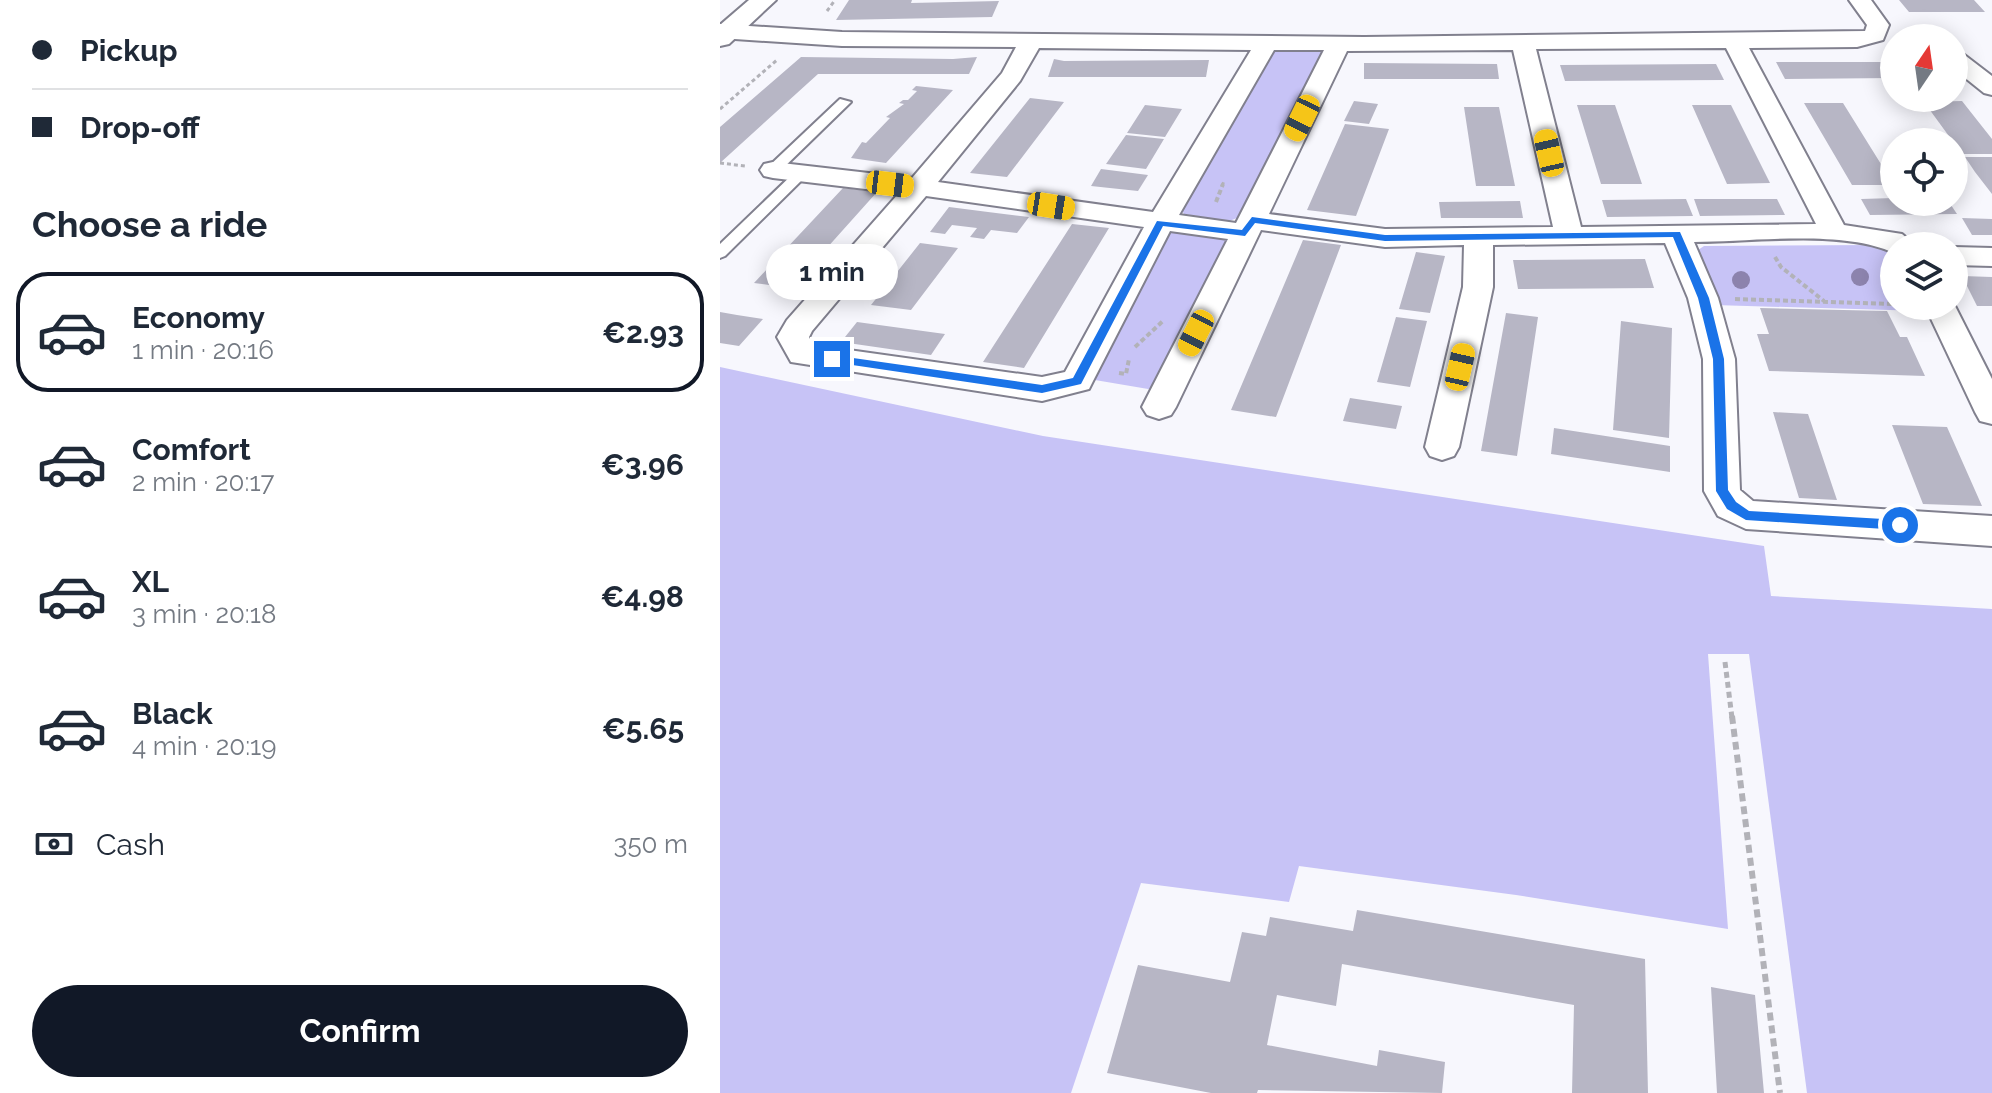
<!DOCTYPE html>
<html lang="en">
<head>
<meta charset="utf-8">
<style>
  :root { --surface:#fff; --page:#f6f6f7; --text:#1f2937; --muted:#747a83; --line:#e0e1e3; --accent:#111827 }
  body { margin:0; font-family:Raleway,sans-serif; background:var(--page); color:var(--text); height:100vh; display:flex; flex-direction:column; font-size:30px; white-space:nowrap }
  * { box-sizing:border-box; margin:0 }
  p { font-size:26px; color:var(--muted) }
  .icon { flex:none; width:44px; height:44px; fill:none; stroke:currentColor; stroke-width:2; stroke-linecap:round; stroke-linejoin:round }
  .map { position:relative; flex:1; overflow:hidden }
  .sheet { display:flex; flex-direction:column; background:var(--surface); width:720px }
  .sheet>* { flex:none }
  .top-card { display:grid; align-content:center; height:176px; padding:0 32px; background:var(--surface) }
  .needle { width:52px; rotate:13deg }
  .tools { position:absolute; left:1160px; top:24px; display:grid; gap:16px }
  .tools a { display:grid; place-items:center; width:88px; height:88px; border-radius:50%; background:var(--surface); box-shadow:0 4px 20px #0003; font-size:40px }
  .end { position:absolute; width:36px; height:36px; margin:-18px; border:10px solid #1a73e8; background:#fff; box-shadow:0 0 0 4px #fff }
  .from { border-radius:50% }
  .bubble { position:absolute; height:56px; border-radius:28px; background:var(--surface); box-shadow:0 4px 20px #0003; font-size:26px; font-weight:700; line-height:56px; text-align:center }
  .car { position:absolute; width:24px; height:48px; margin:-24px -12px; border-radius:10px; box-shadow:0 0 6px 2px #0007; background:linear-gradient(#f5c518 24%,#345 0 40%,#f5c518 0 76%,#345 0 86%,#f5c518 0) }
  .top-card b { display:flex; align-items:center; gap:28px; height:76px; font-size:30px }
  .top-card b+b { border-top:2px solid var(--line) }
  .top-card i { width:20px; height:20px; background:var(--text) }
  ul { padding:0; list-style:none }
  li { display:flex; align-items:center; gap:24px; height:120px; margin:0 16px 12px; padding:0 16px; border:4px solid transparent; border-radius:32px }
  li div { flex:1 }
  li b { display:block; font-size:30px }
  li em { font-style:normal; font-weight:700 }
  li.on { border-color:var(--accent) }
  li>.icon { width:72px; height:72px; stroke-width:1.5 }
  h2 { padding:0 32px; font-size:36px; line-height:96px }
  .pay { display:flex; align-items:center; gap:20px; height:88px; padding:0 32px; font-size:30px }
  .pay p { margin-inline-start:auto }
  .action { display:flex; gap:16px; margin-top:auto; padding:16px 32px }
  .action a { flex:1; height:92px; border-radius:48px; background:var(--accent); color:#fff; font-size:32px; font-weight:700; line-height:92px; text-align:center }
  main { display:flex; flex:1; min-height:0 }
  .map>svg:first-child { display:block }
</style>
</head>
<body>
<main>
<section class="sheet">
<div class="top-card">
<b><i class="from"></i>Pickup</b>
<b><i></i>Drop-off</b>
</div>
<h2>Choose a ride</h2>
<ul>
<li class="on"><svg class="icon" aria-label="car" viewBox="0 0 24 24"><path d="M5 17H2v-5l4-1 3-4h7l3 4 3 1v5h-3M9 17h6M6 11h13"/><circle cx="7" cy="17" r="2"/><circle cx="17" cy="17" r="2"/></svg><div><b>Economy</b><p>1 min · 20:16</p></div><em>€2.93</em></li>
<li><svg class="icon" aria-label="car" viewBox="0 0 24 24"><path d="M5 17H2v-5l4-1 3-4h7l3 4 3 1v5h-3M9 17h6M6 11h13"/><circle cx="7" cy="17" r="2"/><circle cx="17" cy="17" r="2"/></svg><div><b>Comfort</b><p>2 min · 20:17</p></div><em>€3.96</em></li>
<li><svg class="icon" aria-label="car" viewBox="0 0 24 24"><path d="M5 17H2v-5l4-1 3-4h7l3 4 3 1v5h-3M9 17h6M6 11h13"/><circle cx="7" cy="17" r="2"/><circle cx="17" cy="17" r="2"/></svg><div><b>XL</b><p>3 min · 20:18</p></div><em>€4.98</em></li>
<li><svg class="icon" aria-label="car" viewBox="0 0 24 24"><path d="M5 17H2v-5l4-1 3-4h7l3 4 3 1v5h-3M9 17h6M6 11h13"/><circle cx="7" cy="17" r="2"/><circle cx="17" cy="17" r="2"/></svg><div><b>Black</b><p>4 min · 20:19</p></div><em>€5.65</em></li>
</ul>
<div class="pay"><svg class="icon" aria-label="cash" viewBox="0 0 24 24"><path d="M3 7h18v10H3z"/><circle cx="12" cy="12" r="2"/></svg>Cash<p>350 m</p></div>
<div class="action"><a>Confirm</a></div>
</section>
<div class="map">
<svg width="1272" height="1093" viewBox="0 0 1272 1093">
  <rect width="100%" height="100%" fill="#f7f7fd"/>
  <path fill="#c7c3f6" d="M600,48L605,56L520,217L509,221L464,214L461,208L549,49Z
    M456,232L512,240L440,391L369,379L448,233Z
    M1158,245L1174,250V306H1202L1204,311L994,305L977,262L978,250L984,246Z
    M0,367L323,436L1044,546L1051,596L1272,609V1093H1087L1029,654H988L1008,929L796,895L579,866L569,902L421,883L351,1093H0Z"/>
  <path fill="#b7b6c5" d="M129,0H192L191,3L279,1L272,17L116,20Z
    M1179,0H1254L1265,12H1189Z
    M81,57L233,59L257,57L249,74H98L0,163V127Z
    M334,59L344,61L489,60L486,77H328Z
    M1056,62H1174V78L1065,79Z
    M644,63L777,64L779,79H644Z
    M996,64L1004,80L845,81L840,65Z
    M196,86L233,90L166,163L131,158L142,142L146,143L170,118L166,117L184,104L179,103L183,100H188L197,91L192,90Z
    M310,98L344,102L287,177L250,173Z
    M634,101L658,104L649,124L624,121Z
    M1242,101L1272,139V154H1242L1204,102Z
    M1084,103H1123L1174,185H1132Z
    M425,105L462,109L445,137L407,133Z
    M857,105H895L922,184H881Z
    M972,105H1011L1050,183L1007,184Z
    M744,107H779L795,186H756Z
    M625,124L669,129L636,216L587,210Z
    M406,135L444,139L426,169L386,164Z
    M1245,157H1272V194L1255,172Z
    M381,169L428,175L418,191L371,186Z
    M123,188L157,192L71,288L34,283Z
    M1174,198V202H1229L1237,214L1150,215L1141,199Z
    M966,199L973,216L887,217L882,200Z
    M974,199H1057L1065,215L980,216Z
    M800,201L803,218H721L719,202Z
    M229,207L268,212L309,217L297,233L271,230L264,239L250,237L257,228L232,225L225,234L210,232Z
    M1242,218L1272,219V235H1252Z
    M352,224L389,228L304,368L263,362Z
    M583,240L621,245L556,417L511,410Z
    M200,243L238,248L191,310L151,305Z
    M696,252L725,256L710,313L679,309Z
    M925,259L934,288L798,289L793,260Z
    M1242,276L1272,277V306H1257Z
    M1040,308L1167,311L1180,337H1187L1205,376L1049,371L1037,334H1049Z
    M0,312L17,315L43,319L19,346L0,343Z
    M786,313L818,317L797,456L761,451Z
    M676,317L707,321L690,387L657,382Z
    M901,321L952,328L949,438L893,430Z
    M137,322L225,334L211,355L121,342Z
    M630,398L682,406L676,429L623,421Z
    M1053,412L1088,414L1117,500L1079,498Z
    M1172,425L1227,427L1262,506L1203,504Z
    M834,428L950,446V472L831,454Z
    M637,910L925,959L928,1093H852L854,1005L622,964L616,1006L557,995L547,1045L657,1066L659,1050L725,1062L722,1093L538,1090L537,1093H491L387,1073L418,965L510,982L522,932L546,936L550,917L633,931Z
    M991,987L1035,995L1044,1093H997Z"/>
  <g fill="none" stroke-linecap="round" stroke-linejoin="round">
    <defs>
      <path id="service" d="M120,99L131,102L58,173H48V167Z
        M77,170L89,173L5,256L0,258V244Z"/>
      <path id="minor" d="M1129,0H1151L1169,25L1163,40L1137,47L1029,48L1124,225L1182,234L1196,246H1174V253C1123,229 1031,242 974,242L998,298L1015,359L1020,490L1033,501L1272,516V546L1026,529L998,516L984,491L983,359L968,298L945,243L773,245V287L739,447L734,456L722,460L710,456L705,447L743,287L744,245L665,247L541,230L456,407L451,415L439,419L427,415L422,407L508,239L450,231L373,381L369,389L322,401L71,362L57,337L67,320L179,193L53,178L44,176L40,170L44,164L53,162L192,178L282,73L296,47L122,46L0,38V24L122,32L644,37L1145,31L1147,25ZM319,48L531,50L433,212L218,182L300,81ZM1006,48L1096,224L861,227L816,49ZM554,50H604L516,223L459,215ZM793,50L833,227L665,229L549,214L627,51ZM206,196L424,227L345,372L322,377L93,345L89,337L92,331Z
        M1234,51L1242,53L1272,76V95L1264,93L1234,69Z
        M1234,247L1272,248V266L1234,265Z
        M1234,304L1272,379V424L1260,421L1255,412L1205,306Z"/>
      <path id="secondary" d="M29,0H56L9,44L0,46V25Z"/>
    </defs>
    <use href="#service" stroke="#81808e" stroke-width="4"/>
    <use href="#minor" stroke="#81808e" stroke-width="4"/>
    <use href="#secondary" stroke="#81808e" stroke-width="4"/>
    <path stroke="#b2b2b8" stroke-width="3" stroke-dasharray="4 3" stroke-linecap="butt" d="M107,11L115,0
      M0,109L57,60
      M0,163L25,166
      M502,186L504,181"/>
    <path stroke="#b2b2b8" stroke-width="4" stroke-dasharray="5 3" stroke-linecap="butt" d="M496,202L503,184
      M1055,257L1061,267L1104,301
      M1015,299L1174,304
      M415,347L443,321
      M399,373L406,374L409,359"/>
    <path stroke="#b2b2b8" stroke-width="5" stroke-dasharray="6 4" stroke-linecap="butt" d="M1005,662L1012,718"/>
    <path stroke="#b2b2b8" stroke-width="6" stroke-dasharray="8 5" stroke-linecap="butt" d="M1012,716L1060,1093"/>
    <use href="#service" fill="#fff" fill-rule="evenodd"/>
    <use href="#minor" fill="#fff" fill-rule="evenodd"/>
    <use href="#secondary" fill="#fff" fill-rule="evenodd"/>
  </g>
  <g fill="#8c83ad">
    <circle cx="1140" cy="277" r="9"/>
    <circle cx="1021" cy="280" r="9"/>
  </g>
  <path fill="#1a73e8" d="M532,217L665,235L960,232L989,298L1004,359L1008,490L1016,502L1029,511L1180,520L1186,525L1180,530L1026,520L1007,509L996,491L993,359L978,298L953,237L665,241L535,223L525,236L443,226L361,384L322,393L112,362L106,359L112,355L322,385L353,378L437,221L522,230Z"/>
</svg>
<div class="tools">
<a><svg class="needle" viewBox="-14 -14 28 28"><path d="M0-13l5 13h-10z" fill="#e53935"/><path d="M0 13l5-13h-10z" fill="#747a83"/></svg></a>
<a><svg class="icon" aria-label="locate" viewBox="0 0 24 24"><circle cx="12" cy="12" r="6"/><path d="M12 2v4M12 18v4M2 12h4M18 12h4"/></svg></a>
<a><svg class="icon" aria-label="layers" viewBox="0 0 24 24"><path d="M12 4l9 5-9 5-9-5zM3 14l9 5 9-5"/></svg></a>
</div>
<i class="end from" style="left:1180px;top:525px"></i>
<i class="end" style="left:112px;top:359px"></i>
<div class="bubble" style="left:46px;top:244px;width:132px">1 min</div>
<i class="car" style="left:582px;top:118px;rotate:206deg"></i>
<i class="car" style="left:829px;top:153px;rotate:347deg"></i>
<i class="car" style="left:170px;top:184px;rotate:97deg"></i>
<i class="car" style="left:331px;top:206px;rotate:99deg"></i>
<i class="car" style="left:476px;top:333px;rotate:207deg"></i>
<i class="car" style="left:740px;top:367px;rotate:13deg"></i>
</div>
</main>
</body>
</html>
